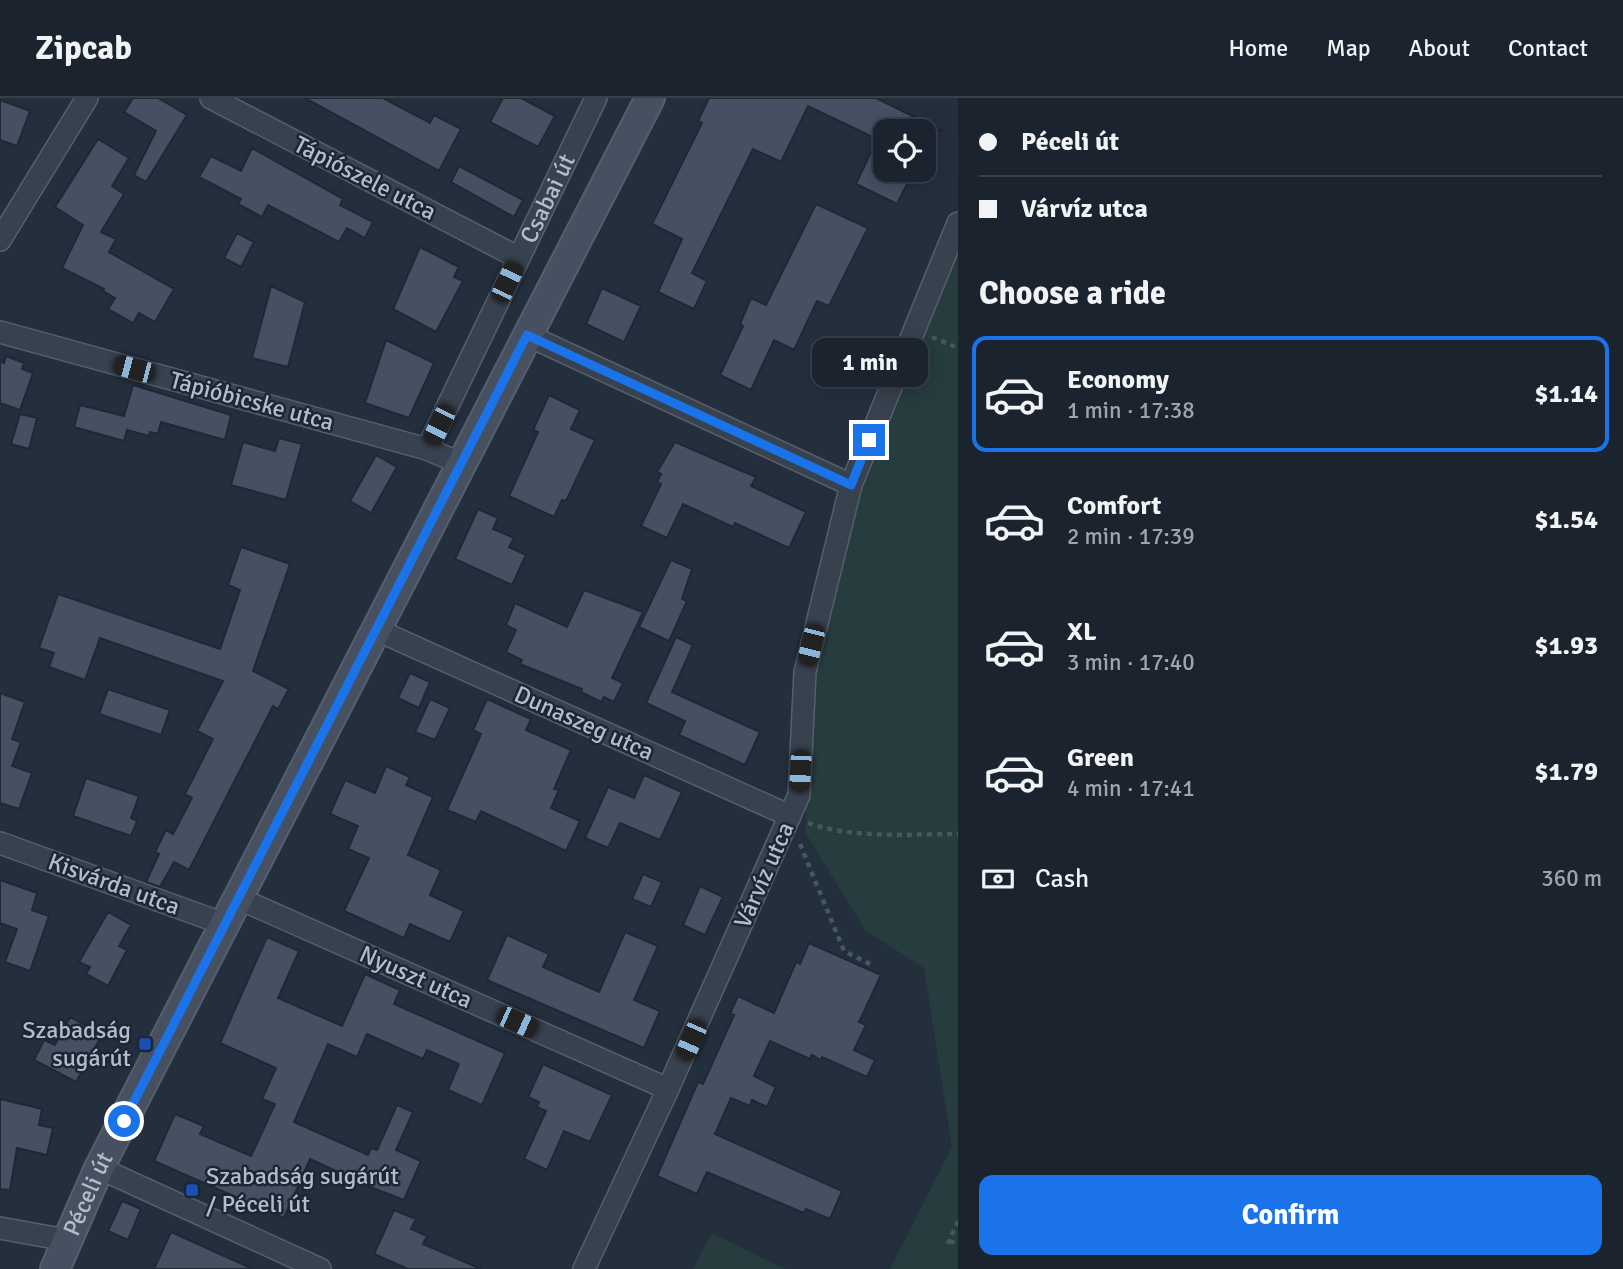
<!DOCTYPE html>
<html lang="en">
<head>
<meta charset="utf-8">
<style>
  :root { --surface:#1b232e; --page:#282f3a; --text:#f1f3f6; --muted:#a0a4aa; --line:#39404a; --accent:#1a73e8 }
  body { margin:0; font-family:Signika,sans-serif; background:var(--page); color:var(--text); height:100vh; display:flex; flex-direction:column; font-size:26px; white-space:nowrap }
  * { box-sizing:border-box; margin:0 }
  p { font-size:23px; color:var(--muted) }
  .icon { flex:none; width:38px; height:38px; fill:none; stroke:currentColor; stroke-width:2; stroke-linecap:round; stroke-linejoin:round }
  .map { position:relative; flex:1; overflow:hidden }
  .sheet { display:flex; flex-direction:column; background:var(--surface); width:665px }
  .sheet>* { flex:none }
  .guide { display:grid; align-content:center; height:154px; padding:0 21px; background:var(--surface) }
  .controls { position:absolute; left:873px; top:21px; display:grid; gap:14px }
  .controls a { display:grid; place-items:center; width:63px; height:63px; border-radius:14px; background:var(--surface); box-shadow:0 4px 18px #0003,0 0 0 2px var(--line); font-size:35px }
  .end { position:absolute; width:32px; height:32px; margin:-16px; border:9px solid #1a73e8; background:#fff; box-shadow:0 0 0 4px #fff }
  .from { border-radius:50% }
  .bubble { position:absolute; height:49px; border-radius:14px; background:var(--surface); box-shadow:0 4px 18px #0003,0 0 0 2px var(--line); font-size:23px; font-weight:700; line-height:49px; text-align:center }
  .car { position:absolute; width:21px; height:42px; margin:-21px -10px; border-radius:9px; box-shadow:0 0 5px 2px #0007; background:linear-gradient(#222 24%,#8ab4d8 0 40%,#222 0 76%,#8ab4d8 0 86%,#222 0) }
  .guide b { display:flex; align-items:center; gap:24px; height:66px; font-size:26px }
  .guide b+b { border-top:2px solid var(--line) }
  .guide i { width:18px; height:18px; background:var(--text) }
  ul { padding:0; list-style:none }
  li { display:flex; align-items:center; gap:21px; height:116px; margin:0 14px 10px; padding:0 7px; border:4px solid transparent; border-radius:14px }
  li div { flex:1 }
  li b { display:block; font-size:26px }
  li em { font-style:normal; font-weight:700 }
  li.on { border-color:var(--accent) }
  li>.icon { width:63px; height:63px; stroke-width:1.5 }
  h2 { padding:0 21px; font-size:32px; line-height:84px }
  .pay { display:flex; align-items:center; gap:18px; height:77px; padding:0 21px; font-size:26px }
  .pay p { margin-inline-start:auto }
  .button { display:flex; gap:14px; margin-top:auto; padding:14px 21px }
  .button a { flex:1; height:80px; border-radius:14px; background:var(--accent); color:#fff; font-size:28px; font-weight:700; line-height:80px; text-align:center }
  header { display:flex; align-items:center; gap:42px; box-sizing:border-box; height:98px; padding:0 35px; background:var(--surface); border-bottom:2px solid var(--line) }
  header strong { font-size:33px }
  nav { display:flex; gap:38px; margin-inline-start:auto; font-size:24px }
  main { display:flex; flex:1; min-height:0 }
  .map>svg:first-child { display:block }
</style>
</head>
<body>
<header>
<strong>Zipcab</strong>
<nav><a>Home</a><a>Map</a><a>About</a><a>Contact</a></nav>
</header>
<main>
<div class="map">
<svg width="958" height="1171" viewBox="0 0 958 1171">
  <rect width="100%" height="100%" fill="#242f3e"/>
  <path fill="#263c3f" d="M958,144V1171H890L952,1049L924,870L865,832L805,734L813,575L857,396Z
    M712,1135L785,1171H693Z"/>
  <path fill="#455162" stroke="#1f2835" stroke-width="2" d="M133,0H158L187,17L146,84L134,77L156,33L124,14Z
    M305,0H383L430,25L434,17L461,31L439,73Z
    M503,0H521L555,18L538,49L490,24Z
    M709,0H876L943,33H886V72H894L910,80L897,106L856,86L877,41L808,8L781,64L753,51L692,175L707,183L694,211L658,194L682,141L652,126L702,25L698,23Z
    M0,2L30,13L17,48L0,42Z
    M98,41L129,60L112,88L124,96L101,134L116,141L109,154L174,191L155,224L139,215L133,225L108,211L115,200L103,193L104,191L62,170L83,127L55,109Z
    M252,50L343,101L340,107L373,124L365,140L347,130L339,144L268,107L262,119L238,106L241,101L199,79L211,58L241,73Z
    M459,68L523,102L514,119L451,84Z
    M816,106L868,130L829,208L817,203L794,252L774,242L751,292L720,277L743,228L740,226L751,200L766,207Z
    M237,135L254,144L241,169L224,160Z
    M420,149L459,169L454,179L463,183L436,234L393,211Z
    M271,188L305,204L288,269L252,260Z
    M602,190L641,208L624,244L586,226Z
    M386,242L434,265L409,320L365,305Z
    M6,258L24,265L22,271L33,275L20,312L0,305V263L4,265Z
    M133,287L231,317L225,342L161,324L158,336L150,334L149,338L127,332L124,343L74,329L80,307L124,318Z
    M549,297L580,312L571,331L595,342L566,403L562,402L554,419L509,398L538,334L533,332Z
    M20,316L37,320L29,351L11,346Z
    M279,340L302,346L286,402L231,387L243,344L275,353Z
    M675,344L756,379L751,388L806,414L789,450L735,425L733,429L683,406L667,440L641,428L661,386L657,384L661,376L657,374Z
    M376,357L397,369L371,415L350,403Z
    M478,411L498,420L493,431L514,440L509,449L526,457L512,487L455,461Z
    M241,449L290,466L253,573L289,591L278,611L273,608L189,772L174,764L160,789L146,784L159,756L155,754L166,732L173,736L192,700L185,696L213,641L197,633L223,583L100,540L85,582L49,569L54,555L39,550L58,496L220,551L240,492L228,487Z
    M671,462L692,471L682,501L687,503L669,543L639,529Z
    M584,492L643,514L612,580L623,585L614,604L604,599L601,604L581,594L582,591L520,566L522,562L506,554L516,532L506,527L515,505L567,529Z
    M676,539L693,547L672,594L760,634L745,667L679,637L685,623L646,605Z
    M410,575L430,584L419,610L398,600Z
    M108,591L170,612L161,637L99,616Z
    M0,595L25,604L12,641L21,644L12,668L32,675L19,711L0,705Z
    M430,601L450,610L435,642L415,634Z
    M487,601L531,621L526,632L571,652L554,691L559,692L551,710L580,723L566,753L481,713L476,724L447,712L481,636L473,632Z
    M386,668L410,679L406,687L433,699L408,757L441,772L430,797L464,813L450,844L410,826L404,840L344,813L369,760L348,751L358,728L330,716L345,682L375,695Z
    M644,677L682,694L660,742L620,725L608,750L585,740L608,689L634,700Z
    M86,680L139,698L131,720L137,723L131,738L73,718Z
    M643,776L662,784L651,809L632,801Z
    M0,782L37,795L32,812L49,818L30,873L5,864L17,831L0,825Z
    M700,788L723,799L705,837L683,827Z
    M108,814L131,827L119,848L127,852L108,888L86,876L90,869L79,864Z
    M625,834L658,848L634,902L660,913L644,950L487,882L507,837L549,856L543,869L599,894Z
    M267,839L299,853L278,900L342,928L365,876L400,892L394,906L505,955L482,1007L448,992L459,966L427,952L423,961L367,936L357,959L328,946L294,1024L368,1057L371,1050L377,1052L397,1007L413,1014L396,1052L421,1063L404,1102L344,1079L345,1077L310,1061L284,1120L154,1063L175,1016L204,1028L200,1036L251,1058L275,1006L262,1001L276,970L220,945Z
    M809,845L881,877L859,924L866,927L854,952L875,962L867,979L822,959L821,962L812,957L810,961L770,943L754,978L776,989L767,1009L752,1002L750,1008L731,1000L715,1036L842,1093L830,1121L806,1111L804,1115L707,1074L697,1096L657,1078L698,984L703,986L734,917L730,916L738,898L774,915L796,864L800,866Z
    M70,919L102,937L76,984L34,962L44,942L55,947Z
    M543,966L612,997L590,1044L564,1033L547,1072L524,1061L546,1013L537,1009L539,1004L528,999Z
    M0,1001L42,1011L39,1027L53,1030L47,1057L17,1050L10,1092L0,1091Z
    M122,1103L141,1111L128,1142L108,1133Z
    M394,1112L416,1121L411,1131L427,1138L423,1146L481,1171H408L374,1156Z
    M171,1134L253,1171H154Z"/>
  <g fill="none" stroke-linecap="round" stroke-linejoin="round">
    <defs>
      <g id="minor">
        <path d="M211,0L519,160"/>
        <path d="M0,142L87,0"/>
        <path d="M0,234L427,351L462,366"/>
        <path d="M527,237L851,387"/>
        <path id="s1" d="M427,351L596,0"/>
        <path d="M377,532L790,718"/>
        <path d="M0,745L227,827"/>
        <path d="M240,801L668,991"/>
        <path d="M99,1070L320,1171"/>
        <path d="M0,1130L66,1142"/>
        <path d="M584,1171L668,991L799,697L805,574L851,387L958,125"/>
      </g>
      <g id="secondary">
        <path id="s2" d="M55,1171L99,1070L650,0"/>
      </g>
    </defs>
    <use href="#minor" stroke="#565f6c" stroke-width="24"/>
    <use href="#secondary" stroke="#565f6c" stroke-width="32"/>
    <path stroke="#44595c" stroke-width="4.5" stroke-dasharray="5 5" stroke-linecap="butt" d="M932,239L958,250
      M808,725C853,741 910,736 958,736
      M800,746L844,853L870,866
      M950,1143L958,1146
      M948,1146L958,1123"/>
    <use href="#minor" stroke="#38414e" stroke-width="21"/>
    <use href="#secondary" stroke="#465061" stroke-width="28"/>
  </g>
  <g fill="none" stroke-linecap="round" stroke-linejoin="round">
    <path stroke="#1a73e8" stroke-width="9" d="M124,1023L527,237L851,387L869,342"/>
  </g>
  <g fill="#1a4fb4" stroke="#1d2633" stroke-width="2.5">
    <rect x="138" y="939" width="14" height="14" rx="3.5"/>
    <rect x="185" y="1085" width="14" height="14" rx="3.5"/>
  </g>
  <g text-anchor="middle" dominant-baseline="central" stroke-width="5" stroke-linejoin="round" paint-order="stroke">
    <g font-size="24" fill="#b4bcc9" stroke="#1d2633">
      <text transform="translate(365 80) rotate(27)">Tápiószele utca</text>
      <text stroke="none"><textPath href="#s1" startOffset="278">Csabai út</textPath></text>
      <text transform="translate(252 303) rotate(15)">Tápióbicske utca</text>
      <text transform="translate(584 625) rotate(24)">Dunaszeg utca</text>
      <text transform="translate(764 777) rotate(-66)">Várvíz utca</text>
      <text transform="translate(114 786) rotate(20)">Kisvárda utca</text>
      <text transform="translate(416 879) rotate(24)">Nyuszt utca</text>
      <text stroke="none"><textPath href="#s2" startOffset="82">Péceli út</textPath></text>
    </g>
    <g font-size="24" fill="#b4bcc9" stroke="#1d2633" text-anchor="end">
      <text x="131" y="932">Szabadság<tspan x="131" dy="28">sugárút</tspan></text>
      <text x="206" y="1078" text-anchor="start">Szabadság sugárút<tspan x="206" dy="28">/ Péceli út</tspan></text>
    </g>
  </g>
</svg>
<div class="controls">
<a><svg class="icon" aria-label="locate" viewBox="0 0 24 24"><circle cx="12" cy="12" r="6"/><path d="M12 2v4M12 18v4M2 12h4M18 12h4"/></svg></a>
</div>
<i class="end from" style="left:124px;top:1023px"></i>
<i class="end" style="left:869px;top:342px"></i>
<div class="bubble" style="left:812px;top:240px;width:116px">1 min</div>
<i class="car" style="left:507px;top:184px;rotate:25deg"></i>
<i class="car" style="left:134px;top:271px;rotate:285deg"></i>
<i class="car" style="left:439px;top:327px;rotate:206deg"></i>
<i class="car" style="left:811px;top:547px;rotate:194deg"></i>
<i class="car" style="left:800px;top:673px;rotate:183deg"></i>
<i class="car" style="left:517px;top:924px;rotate:114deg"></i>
<i class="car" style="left:691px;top:942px;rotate:204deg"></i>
</div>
<section class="sheet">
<div class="guide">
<b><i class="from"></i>Péceli út</b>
<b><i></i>Várvíz utca</b>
</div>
<h2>Choose a ride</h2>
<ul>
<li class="on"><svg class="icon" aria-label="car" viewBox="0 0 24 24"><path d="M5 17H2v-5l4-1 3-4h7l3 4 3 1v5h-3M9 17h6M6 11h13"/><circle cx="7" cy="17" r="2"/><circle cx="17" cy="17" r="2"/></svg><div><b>Economy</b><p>1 min · 17:38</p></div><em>$1.14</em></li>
<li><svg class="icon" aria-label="car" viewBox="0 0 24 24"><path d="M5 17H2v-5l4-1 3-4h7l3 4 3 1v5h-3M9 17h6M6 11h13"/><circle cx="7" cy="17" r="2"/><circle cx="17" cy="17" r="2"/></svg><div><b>Comfort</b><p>2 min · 17:39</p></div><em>$1.54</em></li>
<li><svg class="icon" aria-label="car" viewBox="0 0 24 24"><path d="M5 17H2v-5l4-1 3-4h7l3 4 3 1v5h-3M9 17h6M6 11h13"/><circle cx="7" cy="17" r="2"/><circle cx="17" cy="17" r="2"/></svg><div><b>XL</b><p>3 min · 17:40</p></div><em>$1.93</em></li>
<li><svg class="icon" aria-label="car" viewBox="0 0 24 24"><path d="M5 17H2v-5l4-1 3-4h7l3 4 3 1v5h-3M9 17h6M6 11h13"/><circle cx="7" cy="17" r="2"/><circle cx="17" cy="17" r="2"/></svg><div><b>Green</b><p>4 min · 17:41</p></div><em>$1.79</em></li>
</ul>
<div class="pay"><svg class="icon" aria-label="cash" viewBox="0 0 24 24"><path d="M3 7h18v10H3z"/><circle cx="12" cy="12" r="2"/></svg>Cash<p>360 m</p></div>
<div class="button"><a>Confirm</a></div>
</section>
</main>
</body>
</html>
